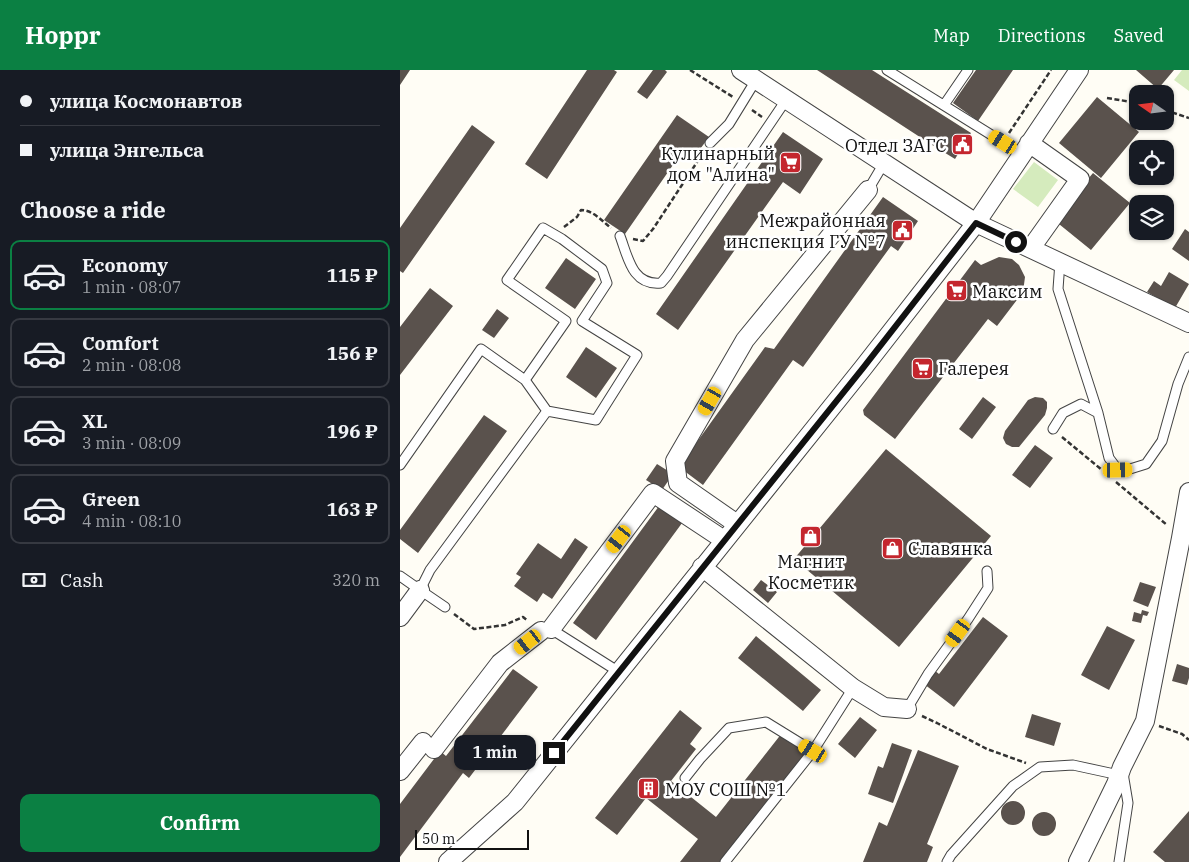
<!DOCTYPE html>
<html lang="en">
<head>
<meta charset="utf-8">
<style>
  :root { --surface:#171b24; --page:#20242c; --text:#f1f3f6; --muted:#9ea1a6; --line:#363941; --accent:#0b8043 }
  body { margin:0; font-family:"IBM Plex Serif",serif; background:var(--page); color:var(--text); height:100vh; display:flex; flex-direction:column; font-size:19px; white-space:nowrap }
  * { box-sizing:border-box; margin:0 }
  p { font-size:16px; color:var(--muted) }
  .icon { flex:none; width:28px; height:28px; fill:none; stroke:currentColor; stroke-width:2; stroke-linecap:round; stroke-linejoin:round }
  .map { position:relative; flex:1; overflow:hidden }
  .drawer { display:flex; flex-direction:column; background:var(--surface); width:400px }
  .drawer>* { flex:none }
  .hud { display:grid; align-content:center; height:110px; padding:0 20px; background:var(--surface) }
  .needle { width:32px; rotate:284deg }
  .tools { position:absolute; left:729px; top:15px; display:grid; gap:10px }
  .tools a { display:grid; place-items:center; width:45px; height:45px; border-radius:10px; background:var(--surface); box-shadow:0 1px 4px #0004; font-size:25px }
  .scale { position:absolute; left:15px; bottom:12px; width:114px; box-sizing:border-box; padding-left:5px; border:2px solid #111; border-top:0; font-size:14px; line-height:18px; white-space:nowrap; color:#111; -webkit-text-stroke:4px #fff; paint-order:stroke }
  .end { position:absolute; width:22px; height:22px; margin:-11px; border:6px solid #111; background:#fff; box-shadow:0 0 0 2px #fff }
  .from { border-radius:50% }
  .bubble { position:absolute; height:35px; border-radius:10px; background:var(--surface); box-shadow:0 1px 4px #0004; font-size:16px; font-weight:700; line-height:35px; text-align:center }
  .car { position:absolute; width:15px; height:30px; margin:-15px -8px; border-radius:6px; box-shadow:0 0 4px 1px #0007; background:linear-gradient(#f5c518 24%,#345 0 40%,#f5c518 0 76%,#345 0 86%,#f5c518 0) }
  .hud b { display:flex; align-items:center; gap:18px; height:48px; font-size:19px }
  .hud b+b { border-top:1px solid var(--line) }
  .hud i { width:12px; height:12px; background:var(--text) }
  ul { padding:0; list-style:none }
  li { display:flex; align-items:center; gap:15px; height:70px; margin:0 10px 8px; padding:0 10px; border:2px solid var(--line); border-radius:10px }
  li div { flex:1 }
  li b { display:block; font-size:19px }
  li em { font-style:normal; font-weight:700 }
  li.on { border-color:var(--accent) }
  li>.icon { width:45px; height:45px; stroke-width:1.5 }
  h2 { padding:0 20px; font-size:22px; line-height:60px }
  .pay { display:flex; align-items:center; gap:12px; height:55px; padding:0 20px; font-size:19px }
  .pay p { margin-inline-start:auto }
  .primary-button { display:flex; gap:10px; margin-top:auto; padding:10px 20px }
  .primary-button a { flex:1; height:58px; border-radius:10px; background:var(--accent); color:#fff; font-size:20px; font-weight:700; line-height:58px; text-align:center }
  header { display:flex; align-items:center; gap:30px; box-sizing:border-box; height:70px; padding:0 25px; background:var(--accent); color:#fff }
  header strong { font-size:24px }
  nav { display:flex; gap:28px; margin-inline-start:auto; font-size:18px }
  main { display:flex; flex:1; min-height:0 }
  .map>svg:first-child { display:block }
</style>
</head>
<body>
<header>
<strong>Hoppr</strong>
<nav><a>Map</a><a>Directions</a><a>Saved</a></nav>
</header>
<main>
<section class="drawer">
<div class="hud">
<b><i class="from"></i>улица Космонавтов</b>
<b><i></i>улица Энгельса</b>
</div>
<h2>Choose a ride</h2>
<ul>
<li class="on"><svg class="icon" aria-label="car" viewBox="0 0 24 24"><path d="M5 17H2v-5l4-1 3-4h7l3 4 3 1v5h-3M9 17h6M6 11h13"/><circle cx="7" cy="17" r="2"/><circle cx="17" cy="17" r="2"/></svg><div><b>Economy</b><p>1 min · 08:07</p></div><em>115 ₽</em></li>
<li><svg class="icon" aria-label="car" viewBox="0 0 24 24"><path d="M5 17H2v-5l4-1 3-4h7l3 4 3 1v5h-3M9 17h6M6 11h13"/><circle cx="7" cy="17" r="2"/><circle cx="17" cy="17" r="2"/></svg><div><b>Comfort</b><p>2 min · 08:08</p></div><em>156 ₽</em></li>
<li><svg class="icon" aria-label="car" viewBox="0 0 24 24"><path d="M5 17H2v-5l4-1 3-4h7l3 4 3 1v5h-3M9 17h6M6 11h13"/><circle cx="7" cy="17" r="2"/><circle cx="17" cy="17" r="2"/></svg><div><b>XL</b><p>3 min · 08:09</p></div><em>196 ₽</em></li>
<li><svg class="icon" aria-label="car" viewBox="0 0 24 24"><path d="M5 17H2v-5l4-1 3-4h7l3 4 3 1v5h-3M9 17h6M6 11h13"/><circle cx="7" cy="17" r="2"/><circle cx="17" cy="17" r="2"/></svg><div><b>Green</b><p>4 min · 08:10</p></div><em>163 ₽</em></li>
</ul>
<div class="pay"><svg class="icon" aria-label="cash" viewBox="0 0 24 24"><path d="M3 7h18v10H3z"/><circle cx="12" cy="12" r="2"/></svg>Cash<p>320 m</p></div>
<div class="primary-button"><a>Confirm</a></div>
</section>
<div class="map">
<svg width="789" height="792" viewBox="0 0 789 792">
  <rect width="100%" height="100%" fill="#fffdf5"/>
  <path fill="#d5ebbd" d="M782,0H789V21L774,10Z
    M634,92L658,110L638,137L613,119Z"/>
  <path fill="#5a524d" d="M0,0H10L0,15Z
    M187,0H214L217,2L147,109L125,94Z
    M253,0H265L267,2L247,29L237,22Z
    M417,0H472L571,63L555,89L529,73Z
    M576,0H613L578,51L553,33Z
    M736,0H774L758,19Z
    M697,27L739,62L701,108L659,73Z
    M277,45L309,67L295,86L284,79L225,164L204,150Z
    M72,55L95,72L3,203L0,201V158Z
    M383,62L423,89L400,124L383,112L278,260L256,244Z
    M693,103L730,133L691,180L654,150Z
    M483,127L518,151L498,181L491,176L403,297L393,290L303,415L279,397L365,277L374,279Z
    M785,159L789,162V191L772,179Z
    M599,187L612,189L619,195L625,207L623,222L597,256L588,249L495,369L464,345L463,340L575,190L581,195Z
    M166,188L196,209L175,239L145,218Z
    M769,202L789,214L775,238L747,222L754,211L761,216Z
    M30,218L53,236L0,305V257Z
    M97,239L109,248L94,268L82,260Z
    M186,277L217,298L196,328L166,307Z
    M583,327L596,337L572,369L559,359Z
    M635,327L643,328L647,332V338L645,345L619,377H612L606,374L603,368L605,361L628,330Z
    M84,345L107,361L18,483L0,469V460Z
    M635,375L653,388L630,418L612,405Z
    M486,379L591,466L499,577L394,489Z
    M257,394L273,404L262,420L246,410Z
    M262,432L285,449L196,570L173,553Z
    M175,468L188,477L152,529L143,523L137,532L114,516L121,507L116,504L138,473L161,489Z
    M361,510L377,522L368,533L353,520Z
    M740,512L756,517L748,537L733,531Z
    M742,540L749,542L747,546L743,545L741,553L732,551L734,542L741,544Z
    M583,547L608,566L554,637L524,614L534,600L539,604Z
    M707,556L735,570L709,620L681,605Z
    M356,566L421,620L403,641L338,588Z
    M777,594L789,598V608L787,615L772,611Z
    M113,599L138,617L69,708L63,703L0,787V734L40,681L46,686Z
    M280,640L302,658L290,674L296,679L271,711L316,747L382,663L407,683L321,792H280L298,769L246,728L217,765L195,748Z
    M632,644L661,653L654,676L625,667Z
    M460,647L477,660L455,688L438,674Z
    M492,673L512,680L493,733L468,724L478,696L483,698Z
    M518,680L559,696L527,774L533,777L527,792H463L479,752L487,756Z
    M601 743a12 12 0 1 1 24 0a12 12 0 1 1-24 0Z
    M789,741V792H765L753,782Z
    M632 754a12 12 0 1 1 24 0a12 12 0 1 1-24 0Z"/>
  <g fill="none" stroke-linecap="round" stroke-linejoin="round">
    <defs>
      <path id="service" d="M487,0L622,84
        M544,35L568,0
        M310,73L329,54L356,10
        M468,120L484,93
        M220,166C228,187 232,216 261,213L267,206L386,30
        M660,192L658,219L698,343
        M125,310L147,341
        M653,359L663,343L681,334L698,343L709,388L718,400L730,399L746,394L762,371L778,314L789,287
        M0,395L81,279L125,310L166,251L107,210L143,158L162,169L202,199L207,213L182,251L237,285L196,350L147,341L30,500L20,520L0,506
        M20,520L45,537
        M149,560L151,559L219,602
        M507,639L528,604L568,549L588,518L587,501
        M285,708L300,689L329,658L366,652L413,681L453,618
        M325,792L413,681
        M547,792L551,785L613,716L640,697L673,695L719,705
        M719,792L728,733L723,703"/>
      <path id="minor" d="M341,0L576,153L789,253
        M629,73L680,109L631,178
        M337,454L278,413L275,391L345,270L468,120
        M302,497L453,618L484,637L507,639
        M0,547L20,520
        M151,559L253,423L324,470
        M34,679L100,593L141,561
        M0,701L23,672
        M48,792L115,732L463,298L576,153L679,0
        M678,792L716,714L722,697L745,651L781,468L789,422"/>
    </defs>
    <use href="#service" stroke="#444" stroke-width="11"/>
    <use href="#minor" stroke="#444" stroke-width="20"/>
    <path stroke="#333" stroke-width="2.5" stroke-dasharray="5 2.5" stroke-linecap="butt" d="M290,0L333,27
      M707,28L738,33
      M352,40L362,47
      M765,40L789,48
      M609,63L651,0
      M164,157L177,147L181,140C193,140 202,151 211,158
      M233,169L243,171L253,159L303,83
      M662,367L702,400
      M716,412L767,455
      M54,544L74,559L105,555L123,547L128,551
      M522,646L537,653L587,679L626,693
      M759,656L782,664L789,670"/>
    <use href="#service" stroke="#fff" stroke-width="9"/>
    <use href="#minor" stroke="#fff" stroke-width="18"/>
  </g>
  <g fill="none" stroke-linecap="round" stroke-linejoin="round">
    <path stroke="#111" stroke-width="6" d="M154,683L463,298L576,153L616,172"/>
  </g>
  <defs>
    <symbol id="civic-square" viewBox="-11 -11 22 22"><rect x="-9" y="-9" width="18" height="18" rx="4" fill="#c4262e" stroke="#fff"/><path d="M-.6-6.5H3V-4.5H.6V-3L4-1V1h2V6H-6V1h2V-1L-.6-3ZM-1.2 2.5V6h2.4V2.5Z" fill="#fff"/></symbol>
    <symbol id="supermarket-square" viewBox="-11 -11 22 22"><rect x="-9" y="-9" width="18" height="18" rx="4" fill="#c4262e" stroke="#fff"/><path d="M-6-5.5h2.5l.6 2H6L4.5 2H-2.5L-4.4-4H-6ZM-1.5 3.2a1.3 1.3 0 1 0 .1 0ZM3 3.2a1.3 1.3 0 1 0 .1 0Z" fill="#fff"/></symbol>
    <symbol id="shop-square" viewBox="-11 -11 22 22"><rect x="-9" y="-9" width="18" height="18" rx="4" fill="#c4262e" stroke="#fff"/><path d="M-5-2.5h2.3a2.7 3.5 0 0 1 5.4 0H5L5.5 6h-11ZM-1.5-2.5h3a1.5 2.3 0 0 0-3 0Z" fill="#fff"/></symbol>
    <symbol id="building-square" viewBox="-11 -11 22 22"><rect x="-9" y="-9" width="18" height="18" rx="4" fill="#c4262e" stroke="#fff"/><path d="M-4-6H4V6H1V3H-1V6H-4ZM-2.5-4.3h1.7v1.8h-1.7ZM.8-4.3h1.7v1.8H.8ZM-2.5-1h1.7V.8h-1.7ZM.8-1h1.7V.8H.8Z" fill="#fff"/></symbol>
  </defs>
  <g fill-rule="evenodd">
    <use href="#civic-square" x="550" y="62" width="25" height="25"/>
    <use href="#supermarket-square" x="378" y="80" width="25" height="25"/>
    <use href="#civic-square" x="490" y="148" width="25" height="25"/>
    <use href="#supermarket-square" x="544" y="208" width="25" height="25"/>
    <use href="#supermarket-square" x="510" y="286" width="25" height="25"/>
    <use href="#shop-square" x="398" y="454" width="25" height="25"/>
    <use href="#shop-square" x="480" y="466" width="25" height="25"/>
    <use href="#building-square" x="236" y="706" width="25" height="25"/>
  </g>
  <g text-anchor="middle" dominant-baseline="central" stroke-width="5" stroke-linejoin="round" paint-order="stroke">
    <g font-size="18" fill="#111" stroke="#fff" text-anchor="start">
      <text x="547" y="75" text-anchor="end">Отдел ЗАГС</text>
      <text x="375" y="83" text-anchor="end">Кулинарный<tspan x="375" dy="21">дом "Алина"</tspan></text>
      <text x="486" y="150" text-anchor="end">Межрайонная<tspan x="486" dy="21">инспекция ГУ №7</tspan></text>
      <text x="572" y="221">Максим</text>
      <text x="538" y="298">Галерея</text>
      <text x="508" y="478">Славянка</text>
      <text x="411" y="491" text-anchor="middle">Магнит<tspan x="411" dy="21">Косметик</tspan></text>
      <text x="265" y="719">МОУ СОШ №1</text>
    </g>
  </g>
</svg>
<div class="tools">
<a><svg class="needle" viewBox="-14 -14 28 28"><path d="M0-13l5 13h-10z" fill="#e53935"/><path d="M0 13l5-13h-10z" fill="#9ea1a6"/></svg></a>
<a><svg class="icon" aria-label="locate" viewBox="0 0 24 24"><circle cx="12" cy="12" r="6"/><path d="M12 2v4M12 18v4M2 12h4M18 12h4"/></svg></a>
<a><svg class="icon" aria-label="layers" viewBox="0 0 24 24"><path d="M12 4l9 5-9 5-9-5zM3 14l9 5 9-5"/></svg></a>
</div>
<div class="scale">50 m</div>
<i class="end from" style="left:616px;top:172px"></i>
<i class="end" style="left:154px;top:683px"></i>
<div class="bubble" style="left:54px;top:665px;width:82px">1 min</div>
<i class="car" style="left:603px;top:72px;rotate:302deg"></i>
<i class="car" style="left:310px;top:331px;rotate:210deg"></i>
<i class="car" style="left:718px;top:400px;rotate:89deg"></i>
<i class="car" style="left:219px;top:469px;rotate:217deg"></i>
<i class="car" style="left:558px;top:563px;rotate:216deg"></i>
<i class="car" style="left:128px;top:572px;rotate:232deg"></i>
<i class="car" style="left:413px;top:681px;rotate:301deg"></i>
</div>
</main>
</body>
</html>
